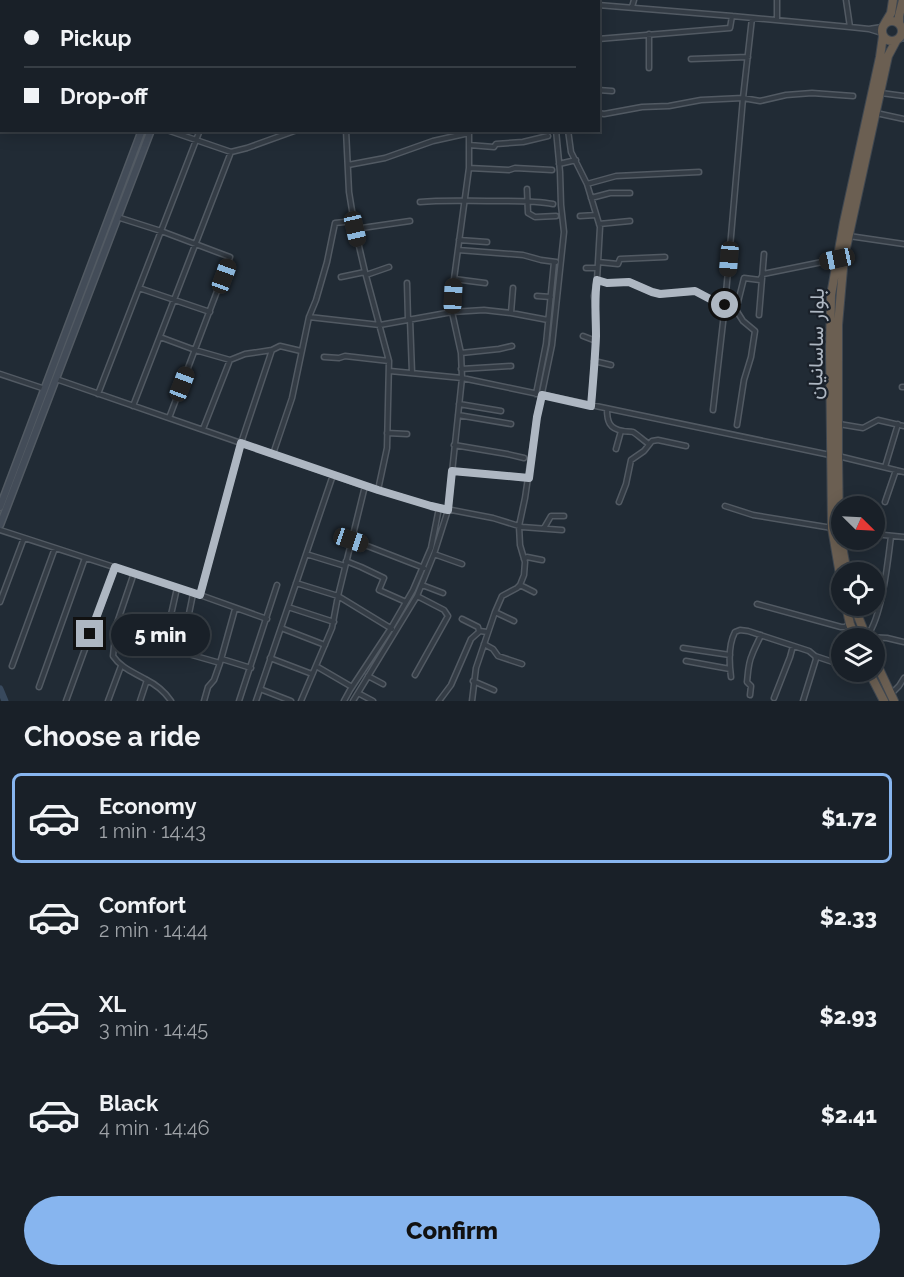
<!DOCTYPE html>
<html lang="en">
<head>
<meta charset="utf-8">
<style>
  :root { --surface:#192028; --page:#222830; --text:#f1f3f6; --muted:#9fa3a8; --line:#373e45; --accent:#87b5ef }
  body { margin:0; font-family:Raleway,Vazirmatn,sans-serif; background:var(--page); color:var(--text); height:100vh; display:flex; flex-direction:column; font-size:22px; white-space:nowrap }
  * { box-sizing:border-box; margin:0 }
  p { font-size:20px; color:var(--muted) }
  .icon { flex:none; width:33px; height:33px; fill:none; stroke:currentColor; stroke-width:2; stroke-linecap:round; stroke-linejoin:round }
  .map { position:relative; height:701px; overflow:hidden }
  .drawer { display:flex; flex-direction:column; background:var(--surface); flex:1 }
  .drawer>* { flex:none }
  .top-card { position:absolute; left:0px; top:0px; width:600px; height:132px; box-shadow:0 3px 15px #0003,0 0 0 2px var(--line); display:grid; align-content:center; height:132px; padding:0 24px; background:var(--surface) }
  .needle { width:39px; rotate:114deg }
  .buttons { position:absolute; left:831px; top:496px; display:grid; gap:12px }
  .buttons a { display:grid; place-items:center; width:54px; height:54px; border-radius:50%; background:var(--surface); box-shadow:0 3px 15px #0003,0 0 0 2px var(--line); font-size:30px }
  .end { position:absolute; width:27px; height:27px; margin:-14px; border:8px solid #aeb7c2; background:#111; box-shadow:0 0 0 3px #111 }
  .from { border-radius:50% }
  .bubble { position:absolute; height:42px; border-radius:21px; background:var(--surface); box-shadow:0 3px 15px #0003,0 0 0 2px var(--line); font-size:20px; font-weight:800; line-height:42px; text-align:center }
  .car { position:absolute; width:18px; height:36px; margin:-18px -9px; border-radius:8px; box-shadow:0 0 4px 2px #0007; background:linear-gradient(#222 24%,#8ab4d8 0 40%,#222 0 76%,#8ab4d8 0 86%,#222 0) }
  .top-card b { display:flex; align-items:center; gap:21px; height:57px; font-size:22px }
  .top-card b+b { border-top:2px solid var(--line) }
  .top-card i { width:15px; height:15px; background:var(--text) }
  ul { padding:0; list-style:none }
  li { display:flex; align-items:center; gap:18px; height:90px; margin:0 12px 9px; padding:0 12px; border:3px solid transparent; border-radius:9px }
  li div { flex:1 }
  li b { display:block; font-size:22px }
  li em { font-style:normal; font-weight:800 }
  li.selected { border-color:var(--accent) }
  li>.icon { width:54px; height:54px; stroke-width:1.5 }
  h2 { padding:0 24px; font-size:27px; line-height:72px }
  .button { display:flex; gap:12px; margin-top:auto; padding:12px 24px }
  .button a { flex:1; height:69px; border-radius:36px; background:var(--accent); color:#111; font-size:24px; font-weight:800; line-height:69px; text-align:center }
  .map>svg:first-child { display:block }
</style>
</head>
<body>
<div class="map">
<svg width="904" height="701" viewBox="0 0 904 701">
  <rect width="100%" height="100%" fill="#212b35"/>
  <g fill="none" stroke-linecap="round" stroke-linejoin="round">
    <path stroke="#38495d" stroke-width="7" d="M0,689L5,701"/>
    <defs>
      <path id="street" d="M503,0L521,2
        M846,0L850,27
        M28,2L29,0
        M248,2L249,0
        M542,2V0
        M568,2V0
        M598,5L732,16L850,27L869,29L882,33
        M632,7L634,0
        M777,20V0
        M869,29L882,27
        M649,34V68
        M598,39L730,28L732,16
        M691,59L748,57
        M0,84L2,79
        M598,90L612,91
        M881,93L904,96
        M598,113L604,114L642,107L669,106L701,100L743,98L760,101L786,95L812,93L853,96
        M876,113L904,119
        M167,130L231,152L247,148L297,130
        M346,130L349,192L355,229L365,272L389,361L387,448L378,490
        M568,130L571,152L587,184L600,227L597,280L594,296L596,314V341L591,406
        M469,145L494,147L496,144L523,142L548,136
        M559,164L576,160
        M348,165L385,158L433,141L469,133
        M469,168L509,170L515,168L552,170
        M587,184L616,176L699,172
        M527,189L528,213L535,217L556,216
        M591,198L610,193H630
        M420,202C442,200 464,201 487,201C507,201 532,200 553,204
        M580,216L596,215
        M117,217L161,231L230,257L169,418
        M599,224L630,221
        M355,229L410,221
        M849,236L904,244
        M459,240L487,242
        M458,250L523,255L541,260L556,262
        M598,262L618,264L620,259L665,257
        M586,268H597
        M366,275L389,267
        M341,277L365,272
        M454,279L485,283
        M597,280L607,283L629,282L652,292L661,294L695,291L712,300L736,310L743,321L755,331L751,357L744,380L737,425
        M407,283L408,320
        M139,288L210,312
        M537,296L551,297
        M736,310L744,278L760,280L763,274L837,259
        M511,313L513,288
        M759,315L764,254
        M309,317L380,325L452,312L484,310L511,313L548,320
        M410,319L412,373
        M583,336L596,341
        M160,337L195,350L230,360L245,354L272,350L280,346L301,351
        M461,353L499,349L512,346
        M324,357L339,358L345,356L389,361
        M594,361L611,365
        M461,369L511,366
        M390,371L462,378L830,455
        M0,374L45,389
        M56,379L365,486L431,506L493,518L522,527L562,530
        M902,387H904
        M98,394L200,130
        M536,394L546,344L554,262
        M459,404L501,411
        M133,406L231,152
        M607,409C607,421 609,429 623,431C626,432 630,431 633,432C638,435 644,441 649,444
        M713,410L725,305L743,98L752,18
        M458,415L511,424
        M839,424L863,428L878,420L904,426
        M203,429L230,360
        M387,433L407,434
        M454,445L507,454L524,458
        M616,449L621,431
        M273,454L292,398L309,317L316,300L327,262L335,223L354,221
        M838,456L904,472
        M885,467L898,424
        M452,471L529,478
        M619,502L626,484L631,460L644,451L652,441L658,440L686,446
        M885,502L896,470
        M725,506L753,515L832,528
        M544,528L551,516H564
        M0,530L200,595L267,619
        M874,534L904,537
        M352,540L424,568
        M306,554L345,566
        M434,554L462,564
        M524,559L527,557L542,560
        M346,561L361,567L384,578L379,590L406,602
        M134,573L116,626L113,656C121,668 133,672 145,679C155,684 165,692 171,701
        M296,583L338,596L392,629
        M422,585L443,593
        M520,585L534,592
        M193,594L182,648L185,653L220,663
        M200,595L241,443L272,350
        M0,602L24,538
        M757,604L841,627H845L849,624
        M288,607L334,622
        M495,612L514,621
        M462,619L478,627L479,631
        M116,626L183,641
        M281,628L325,645
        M867,636C882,617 888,561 891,536
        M166,637L177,588
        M867,637L887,638L904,642
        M484,644L493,649L498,656L522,664
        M683,648L730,655
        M270,658L312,674
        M222,659L251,668
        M686,661L730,669
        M12,666L55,548
        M316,666L352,687
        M415,675L448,616L444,610L417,596
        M368,676L383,684
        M731,677C729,662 728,645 735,632L740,630L748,631L809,651L815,656L842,665
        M473,681L494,690
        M39,687L85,558
        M260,689L291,701
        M358,693L373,701
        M891,694L899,686L904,678
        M750,695L751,686L747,682C748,674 748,663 752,655C754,649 758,642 761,635
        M774,698L790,657L793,646
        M66,701L115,567
        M108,701L121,666
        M140,701L147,680
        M204,701L208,687L214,680L220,663L235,609
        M239,701L277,585
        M256,701L333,475
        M301,701L332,628L338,596L365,486
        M344,701L350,690L391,628L413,590L431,548L439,508
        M353,701L417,596L434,554L448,510L462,378L461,353L452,312L454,279L469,168V133L470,131L473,130
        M439,701L451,685L471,639L480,631L487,632
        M472,701L476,668L495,612L502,596L517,588L520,585L524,575L525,562L520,545L519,526L525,498L537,417L552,345L564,232L561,205L560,172L556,130
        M803,701L816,659L815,656"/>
      <path id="secondary" d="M191,2V0
        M200,2V0
        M902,29H904
        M900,38L904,37
        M0,507L142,130
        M0,525L151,130"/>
      <path id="highway" d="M882 31a10 10 0 1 1 20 0a10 10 0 1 1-20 0Z
        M885,23L891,13L893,0
        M899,23V16L903,0
        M847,573L839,530L838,456V325L844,257L888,56L896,41
        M842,586L832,528L830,350L831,295L844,222L880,57L883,36
        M846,606L850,624L856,639
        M854,606L867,639
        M874,658L894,701
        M869,672L884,701"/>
    </defs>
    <use href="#street" stroke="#525a63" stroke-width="7"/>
    <use href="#secondary" stroke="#525a63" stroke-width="9"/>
    <use href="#highway" stroke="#3f4750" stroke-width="10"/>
    <use href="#street" stroke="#343c45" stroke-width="4"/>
    <use href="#secondary" stroke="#434c58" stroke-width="6"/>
    <use href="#highway" stroke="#6b5f52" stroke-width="8"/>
  </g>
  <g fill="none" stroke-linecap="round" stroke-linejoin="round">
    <path stroke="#aeb7c2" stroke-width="8" d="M90,634L115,567L200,595L241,443L378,490L431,506L448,510L452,471L529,478L537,417L542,395L591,406C593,383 595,359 596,336C596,317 594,299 597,280L607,283L629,282L652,292L660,294L695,291L712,300L725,305"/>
  </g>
  <g text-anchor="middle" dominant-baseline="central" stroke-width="4.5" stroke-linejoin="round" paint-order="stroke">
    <g font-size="20" fill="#aeb7c2" stroke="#1a212a">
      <text transform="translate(816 344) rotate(-89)">بلوار ساسانیان</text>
    </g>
  </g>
</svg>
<div class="buttons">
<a><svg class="needle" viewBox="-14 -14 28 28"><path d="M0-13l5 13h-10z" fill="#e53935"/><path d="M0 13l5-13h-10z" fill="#9fa3a8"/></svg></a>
<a><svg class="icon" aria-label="locate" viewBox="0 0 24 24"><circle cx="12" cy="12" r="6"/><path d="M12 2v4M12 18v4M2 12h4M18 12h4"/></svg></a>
<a><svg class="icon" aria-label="layers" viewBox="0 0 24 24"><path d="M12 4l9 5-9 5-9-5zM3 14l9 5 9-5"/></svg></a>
</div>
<i class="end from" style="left:725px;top:305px"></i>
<i class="end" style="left:90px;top:634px"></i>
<div class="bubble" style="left:111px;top:614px;width:99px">5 min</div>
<i class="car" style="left:355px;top:229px;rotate:167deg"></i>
<i class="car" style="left:729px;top:259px;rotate:185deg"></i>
<i class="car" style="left:837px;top:259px;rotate:258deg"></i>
<i class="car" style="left:224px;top:276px;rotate:20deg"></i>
<i class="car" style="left:453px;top:296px;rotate:3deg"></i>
<i class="car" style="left:182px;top:384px;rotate:21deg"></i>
<i class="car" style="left:351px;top:540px;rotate:109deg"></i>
<div class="top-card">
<b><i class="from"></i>Pickup</b>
<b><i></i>Drop-off</b>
</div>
</div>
<section class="drawer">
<h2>Choose a ride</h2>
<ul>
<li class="selected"><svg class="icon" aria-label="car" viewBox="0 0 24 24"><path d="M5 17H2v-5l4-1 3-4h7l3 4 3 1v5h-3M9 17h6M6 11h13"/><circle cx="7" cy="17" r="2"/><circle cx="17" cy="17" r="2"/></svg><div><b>Economy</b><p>1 min · 14:43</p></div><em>$1.72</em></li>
<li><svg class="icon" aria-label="car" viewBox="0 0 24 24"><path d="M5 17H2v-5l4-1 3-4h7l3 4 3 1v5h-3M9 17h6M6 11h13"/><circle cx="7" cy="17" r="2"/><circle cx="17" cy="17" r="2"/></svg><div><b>Comfort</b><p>2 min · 14:44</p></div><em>$2.33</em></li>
<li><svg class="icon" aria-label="car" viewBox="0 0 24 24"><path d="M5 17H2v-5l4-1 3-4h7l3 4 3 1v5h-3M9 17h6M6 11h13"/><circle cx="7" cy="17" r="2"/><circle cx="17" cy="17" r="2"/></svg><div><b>XL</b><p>3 min · 14:45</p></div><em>$2.93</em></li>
<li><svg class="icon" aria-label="car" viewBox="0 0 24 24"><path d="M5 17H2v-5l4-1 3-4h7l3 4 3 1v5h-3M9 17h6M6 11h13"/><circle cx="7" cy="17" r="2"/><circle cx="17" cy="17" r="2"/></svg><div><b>Black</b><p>4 min · 14:46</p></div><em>$2.41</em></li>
</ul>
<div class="button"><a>Confirm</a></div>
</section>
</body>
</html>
